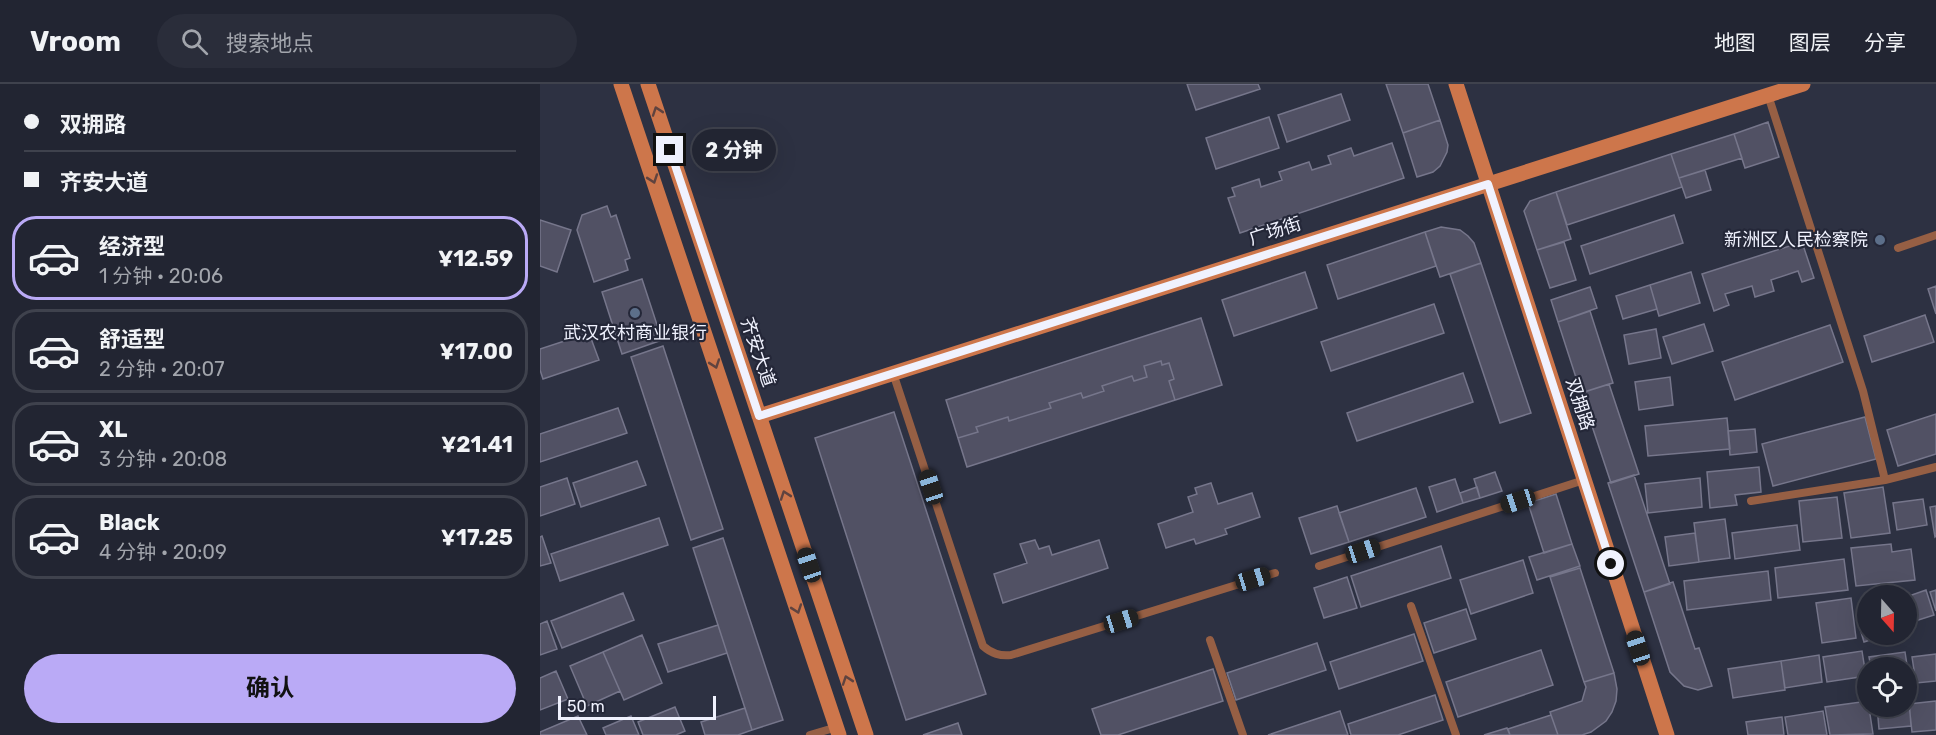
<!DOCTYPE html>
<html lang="zh">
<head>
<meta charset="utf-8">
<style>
  :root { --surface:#222532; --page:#2a2d3a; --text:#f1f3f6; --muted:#a2a5ac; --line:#3f424d; --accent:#baaaf6 }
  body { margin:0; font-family:Rubik,"Noto Sans SC",sans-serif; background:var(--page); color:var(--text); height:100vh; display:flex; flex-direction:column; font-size:22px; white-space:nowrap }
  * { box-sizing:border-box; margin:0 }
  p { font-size:20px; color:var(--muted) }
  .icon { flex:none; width:33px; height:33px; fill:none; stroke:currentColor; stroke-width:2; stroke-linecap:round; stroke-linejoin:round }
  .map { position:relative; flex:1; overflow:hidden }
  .panel { display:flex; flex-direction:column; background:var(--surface); width:540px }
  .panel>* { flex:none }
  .top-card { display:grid; align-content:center; height:132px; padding:0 24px; background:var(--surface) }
  .needle { width:39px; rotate:160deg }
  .fabs { position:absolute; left:1317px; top:501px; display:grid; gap:12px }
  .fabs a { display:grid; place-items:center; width:60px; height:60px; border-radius:50%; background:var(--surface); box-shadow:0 6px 24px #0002,0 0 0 2px var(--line); font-size:30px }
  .scale { position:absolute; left:18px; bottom:15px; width:158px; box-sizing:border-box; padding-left:6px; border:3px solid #f0f2fe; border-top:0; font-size:16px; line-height:21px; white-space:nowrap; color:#f0f2fe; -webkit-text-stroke:4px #242738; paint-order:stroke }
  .end { position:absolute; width:27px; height:27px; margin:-14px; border:8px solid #f0f2fe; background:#111; box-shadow:0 0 0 3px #111 }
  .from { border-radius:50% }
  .bubble { position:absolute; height:42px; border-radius:21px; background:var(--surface); box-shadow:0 6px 24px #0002,0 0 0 2px var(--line); font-size:20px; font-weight:700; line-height:42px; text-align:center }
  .car { position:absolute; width:18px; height:36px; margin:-18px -9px; border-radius:8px; box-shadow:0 0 4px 2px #0007; background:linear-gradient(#222 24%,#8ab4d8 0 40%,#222 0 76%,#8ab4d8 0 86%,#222 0) }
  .top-card b { display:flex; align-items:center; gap:21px; height:57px; font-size:22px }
  .top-card b+b { border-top:2px solid var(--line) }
  .top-card i { width:15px; height:15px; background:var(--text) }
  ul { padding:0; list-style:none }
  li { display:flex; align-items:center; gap:18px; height:84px; margin:0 12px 9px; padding:0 12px; border:3px solid var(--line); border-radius:24px }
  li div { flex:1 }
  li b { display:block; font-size:22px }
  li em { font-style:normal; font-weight:700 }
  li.on { border-color:var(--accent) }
  li>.icon { width:54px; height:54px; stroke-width:1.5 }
  .button { display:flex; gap:12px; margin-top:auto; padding:12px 24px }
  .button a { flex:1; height:69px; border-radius:36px; background:var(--accent); color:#111; font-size:24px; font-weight:700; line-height:69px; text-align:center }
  header { display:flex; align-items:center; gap:36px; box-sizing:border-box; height:84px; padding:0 30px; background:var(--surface); border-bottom:2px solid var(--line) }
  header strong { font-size:28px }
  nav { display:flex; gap:33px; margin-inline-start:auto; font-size:21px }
  .search { width:420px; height:54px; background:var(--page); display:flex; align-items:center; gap:15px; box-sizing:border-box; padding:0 21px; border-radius:33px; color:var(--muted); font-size:22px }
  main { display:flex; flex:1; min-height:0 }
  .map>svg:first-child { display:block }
</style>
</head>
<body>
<header>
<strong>Vroom</strong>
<div class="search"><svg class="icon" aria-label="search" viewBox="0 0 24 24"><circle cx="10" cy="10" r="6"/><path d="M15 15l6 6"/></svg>搜索地点</div>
<nav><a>地图</a><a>图层</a><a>分享</a></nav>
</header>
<main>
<section class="panel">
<div class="top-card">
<b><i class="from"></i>双拥路</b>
<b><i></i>齐安大道</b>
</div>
<ul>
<li class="on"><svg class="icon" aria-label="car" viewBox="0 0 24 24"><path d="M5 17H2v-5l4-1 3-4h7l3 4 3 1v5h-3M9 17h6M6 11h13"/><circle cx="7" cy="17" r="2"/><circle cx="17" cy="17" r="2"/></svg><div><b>经济型</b><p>1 分钟 · 20:06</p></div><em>¥12.59</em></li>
<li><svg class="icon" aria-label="car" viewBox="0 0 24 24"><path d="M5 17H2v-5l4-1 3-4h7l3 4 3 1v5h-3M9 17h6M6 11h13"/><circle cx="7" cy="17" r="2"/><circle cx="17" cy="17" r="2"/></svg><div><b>舒适型</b><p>2 分钟 · 20:07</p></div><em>¥17.00</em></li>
<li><svg class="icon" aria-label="car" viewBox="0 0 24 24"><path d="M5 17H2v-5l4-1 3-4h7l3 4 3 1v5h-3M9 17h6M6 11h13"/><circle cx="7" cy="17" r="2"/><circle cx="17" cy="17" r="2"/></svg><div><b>XL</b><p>3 分钟 · 20:08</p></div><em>¥21.41</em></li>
<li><svg class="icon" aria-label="car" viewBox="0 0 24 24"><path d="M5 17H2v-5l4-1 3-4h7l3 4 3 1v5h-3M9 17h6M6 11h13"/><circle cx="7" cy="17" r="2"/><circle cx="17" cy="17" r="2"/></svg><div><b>Black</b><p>4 分钟 · 20:09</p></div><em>¥17.25</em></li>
</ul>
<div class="button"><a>确认</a></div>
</section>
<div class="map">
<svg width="1396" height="651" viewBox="0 0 1396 651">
  <rect width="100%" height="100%" fill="#2d3142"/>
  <path fill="#515164" stroke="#76768b" stroke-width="1.5" d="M647,0H718L720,5L656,26Z
    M846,0H888L900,36L863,49Z
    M801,10L810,36L747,58L738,31Z
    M729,33L739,64L676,85L666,54Z
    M900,36L908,61L907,68L900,82L893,88L877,93L863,49Z
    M1228,38L1239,73L1205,84L1194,50Z
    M1194,50L1202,74L1139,94L1131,70Z
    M852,59L864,94L700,149L688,114L695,112L692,104L719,95L721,103L742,96L739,88L769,78L772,86L791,80L788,72L811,64L814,72Z
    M1131,70L1142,103L1027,141L1016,108Z
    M1165,86L1171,106L1146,114L1139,94Z
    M1016,108L1031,155L997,166L984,127L990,117Z
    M67,122L71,133L76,131L90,174L85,176L88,186L54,198L37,146L42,131Z
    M1134,131L1143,159L1050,190L1041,162Z
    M0,136L31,146L17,188L0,182Z
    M901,143L920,146L928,152L934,159L941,179L900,193L885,148Z
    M885,148L896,182L798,215L787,181Z
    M1024,158L1036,196L1010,204L997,166Z
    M1262,158L1274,194L1262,198L1258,187L1231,196L1234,207L1215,213L1212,202L1185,210L1189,221L1174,227L1162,190Z
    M941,179L991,329L960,339L910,190Z
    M765,188L777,224L694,252L682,216Z
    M1151,188L1160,219L1119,232L1110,201Z
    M102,195L122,256L82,270L62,208Z
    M1110,201L1117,225L1083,235L1076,212Z
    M1396,202V230L1388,205Z
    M1050,203L1057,224L1018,238L1011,216Z
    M894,220L904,249L791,287L781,258Z
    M1050,227L1073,299L1041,309L1018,238Z
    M1385,231L1394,258L1332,278L1324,252Z
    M661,234L682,301L427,383L406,316Z
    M1164,240L1173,267L1132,280L1123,253Z
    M1290,241L1303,278L1195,316L1182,278Z
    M1116,245L1121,274L1089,280L1084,251Z
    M49,249L59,276L3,295L0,286V265Z
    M123,262L183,445L151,456L91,273Z
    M621,277L622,281L629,279L634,295L629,297L635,316L427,383L418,354L438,348L436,343L468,333L469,337L511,324L509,319L541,309L543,314L564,307L562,302L592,292L594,297L607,293L604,282Z
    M923,289L933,318L817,357L807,329Z
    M1130,293L1133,321L1099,326L1095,298Z
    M1069,300L1099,390L1071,399L1041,309Z
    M78,324L87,349L0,378V350Z
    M354,328L446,610L366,636L275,354Z
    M1396,330V370L1358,382L1347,346Z
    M1325,333L1336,375L1233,402L1222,360Z
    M1187,334L1190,365L1108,372L1105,342Z
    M1215,345L1217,368L1190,371L1188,347Z
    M97,377L106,401L41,423L33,399Z
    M1219,383L1221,408L1195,411L1197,421L1170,424L1167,388Z
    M955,388L962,407L940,414L934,395Z
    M1094,391L1130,500L1104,508L1068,399Z
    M27,394L35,420L0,432V403Z
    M1160,394L1162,423L1108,429L1105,400Z
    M915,395L923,419L897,428L889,403Z
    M671,399L678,420L712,409L720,433L685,445L687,450L656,460L654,455L626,464L618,440L653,428L648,413L657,410L655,404Z
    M937,403L940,414L923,419L920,409Z
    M1343,403L1350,449L1311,454L1304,409Z
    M876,404L886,433L809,458L799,429Z
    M1016,410L1032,460L1004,469L988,419Z
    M1297,413L1302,454L1263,458L1259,417Z
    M1383,415L1387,441L1357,446L1353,419Z
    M797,422L809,458L771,470L759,434Z
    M1396,422V452L1395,453L1390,423Z
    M119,434L128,461L20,497L11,470Z
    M1185,435L1190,474L1159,478L1154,439Z
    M1257,441L1260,466L1195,475L1192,449Z
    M1155,449L1159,478L1129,482L1125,453Z
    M2,452L11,479L0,482V453Z
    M183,454L243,636L212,646L153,464Z
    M495,456L499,465L509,462L512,471L559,456L568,484L463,519L454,490L487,479L480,460Z
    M1032,460L1040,482L997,496L989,473Z
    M1351,460L1352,468L1371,465L1375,496L1316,502L1311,464Z
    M901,462L911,494L821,523L811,492Z
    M1304,475L1308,506L1238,514L1235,484Z
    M983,476L993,509L931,530L920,496Z
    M1040,484L1074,589L1044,598L1010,493Z
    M1228,487L1231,516L1147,526L1144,497Z
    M807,493L817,524L784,534L774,504Z
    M1133,498L1155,565L1159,564L1172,602L1158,606L1144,602L1130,588L1104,508Z
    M1386,506L1394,531L1366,540V513Z
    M1396,506V527L1390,508Z
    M83,509L94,536L22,564L11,537Z
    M1311,514L1316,554L1282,559L1276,519Z
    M926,525L936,555L894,569L884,539Z
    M1328,527V550H1348L1324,558L1316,531Z
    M7,537L17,565L0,571V540Z
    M178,541L187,569L128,588L118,560Z
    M874,550L883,577L799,605L790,578Z
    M102,551L122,599L84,616L63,568Z
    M777,559L786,586L696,616L687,589Z
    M1001,566L1013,601L918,633L906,598Z
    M1322,567L1326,592L1287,598L1283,573Z
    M63,568L80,607L47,622L30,582Z
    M1365,568L1369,594H1366V584H1331L1329,573Z
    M1396,570V597L1376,599L1372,573Z
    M1279,571L1282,598L1245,604L1241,577Z
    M1241,577L1245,606L1193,614L1188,585Z
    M673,585L683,617L578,651H561L552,625Z
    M16,587L28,615L0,626V594Z
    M1074,589L1077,605L1076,617L1072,628L1066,637L1051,648L1042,651H1018L1010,628L1042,617L1046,603L1044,598Z
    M895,611L903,636L858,651H811L808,640Z
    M1366,615H1369L1371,642L1339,645L1337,622H1366Z
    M1328,617L1333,650L1290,651L1285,623Z
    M1396,617V646L1372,648L1369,620Z
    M135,623L145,647L136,651H103L98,638Z
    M205,624L212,646L198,651H165L161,638Z
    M800,627L808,651H728Z
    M1283,627L1287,651H1248L1245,633Z
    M1011,631L1018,651H970L968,645Z
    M38,632L47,651H0V648Z
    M91,632L99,651H66L63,644Z
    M1242,633L1244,651H1208L1206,638Z
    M418,639L422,651H383Z
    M967,644L970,651H944Z"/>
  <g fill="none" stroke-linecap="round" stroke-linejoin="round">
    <path stroke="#965f44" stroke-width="8" d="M1228,11L1323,307L1345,396
      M1358,164L1396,151
      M353,289L443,562C452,570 460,572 471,571L735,489
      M1211,417L1345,396L1396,383
      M779,482L1044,396
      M871,522L916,651
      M670,556L703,651
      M270,651L297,643"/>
    <path stroke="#cd764b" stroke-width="15" d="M81,0L299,651
      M108,0L326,651
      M916,0L1127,651
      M219,332L1263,0"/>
  </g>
  <defs><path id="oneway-chevron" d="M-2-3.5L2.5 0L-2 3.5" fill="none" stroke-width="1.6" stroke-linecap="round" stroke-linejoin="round" transform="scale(1.5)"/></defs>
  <g stroke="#5f433f">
    <use href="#oneway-chevron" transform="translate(117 27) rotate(-109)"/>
    <use href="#oneway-chevron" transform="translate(113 95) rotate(71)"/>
    <use href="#oneway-chevron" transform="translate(175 280) rotate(71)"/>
    <use href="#oneway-chevron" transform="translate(245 411) rotate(-109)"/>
    <use href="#oneway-chevron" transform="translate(257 525) rotate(71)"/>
    <use href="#oneway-chevron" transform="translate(307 596) rotate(-109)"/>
  </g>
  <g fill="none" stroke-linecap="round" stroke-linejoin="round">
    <path stroke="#f0f2fe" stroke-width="8" d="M130,66L219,332L948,100L1071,480"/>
  </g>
  <g fill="#5c6f8a" stroke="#242738" stroke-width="2">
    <circle cx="1340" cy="156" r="6"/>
    <circle cx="95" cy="229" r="6"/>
  </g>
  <g text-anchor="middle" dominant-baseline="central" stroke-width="4.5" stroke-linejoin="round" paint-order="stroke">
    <g font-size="18" fill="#f0f2fe" stroke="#242738">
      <text transform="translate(735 147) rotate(-18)">广场街</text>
      <text transform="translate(218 268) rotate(71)">齐安大道</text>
      <text transform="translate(1040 320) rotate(72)">双拥路</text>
    </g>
    <g font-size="18" fill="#f0f2fe" stroke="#242738" text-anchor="end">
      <text x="1328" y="156">新洲区人民检察院</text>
      <text x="95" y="249" text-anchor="middle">武汉农村商业银行</text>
    </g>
  </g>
</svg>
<div class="fabs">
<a><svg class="needle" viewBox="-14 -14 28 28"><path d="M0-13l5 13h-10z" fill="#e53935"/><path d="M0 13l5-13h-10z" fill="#a2a5ac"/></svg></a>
<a><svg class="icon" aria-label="locate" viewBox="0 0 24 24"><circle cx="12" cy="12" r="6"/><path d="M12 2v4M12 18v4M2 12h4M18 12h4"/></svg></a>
</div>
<div class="scale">50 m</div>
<i class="end from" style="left:1071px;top:480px"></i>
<i class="end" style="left:130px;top:66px"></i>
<div class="bubble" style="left:152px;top:45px;width:84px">2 分钟</div>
<i class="car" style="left:391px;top:403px;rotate:342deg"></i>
<i class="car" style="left:978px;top:417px;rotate:252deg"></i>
<i class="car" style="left:823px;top:467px;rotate:72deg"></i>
<i class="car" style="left:269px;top:481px;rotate:341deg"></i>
<i class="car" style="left:713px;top:495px;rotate:73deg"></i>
<i class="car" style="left:581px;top:537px;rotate:73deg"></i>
<i class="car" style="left:1098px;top:564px;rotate:342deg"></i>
</div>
</main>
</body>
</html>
